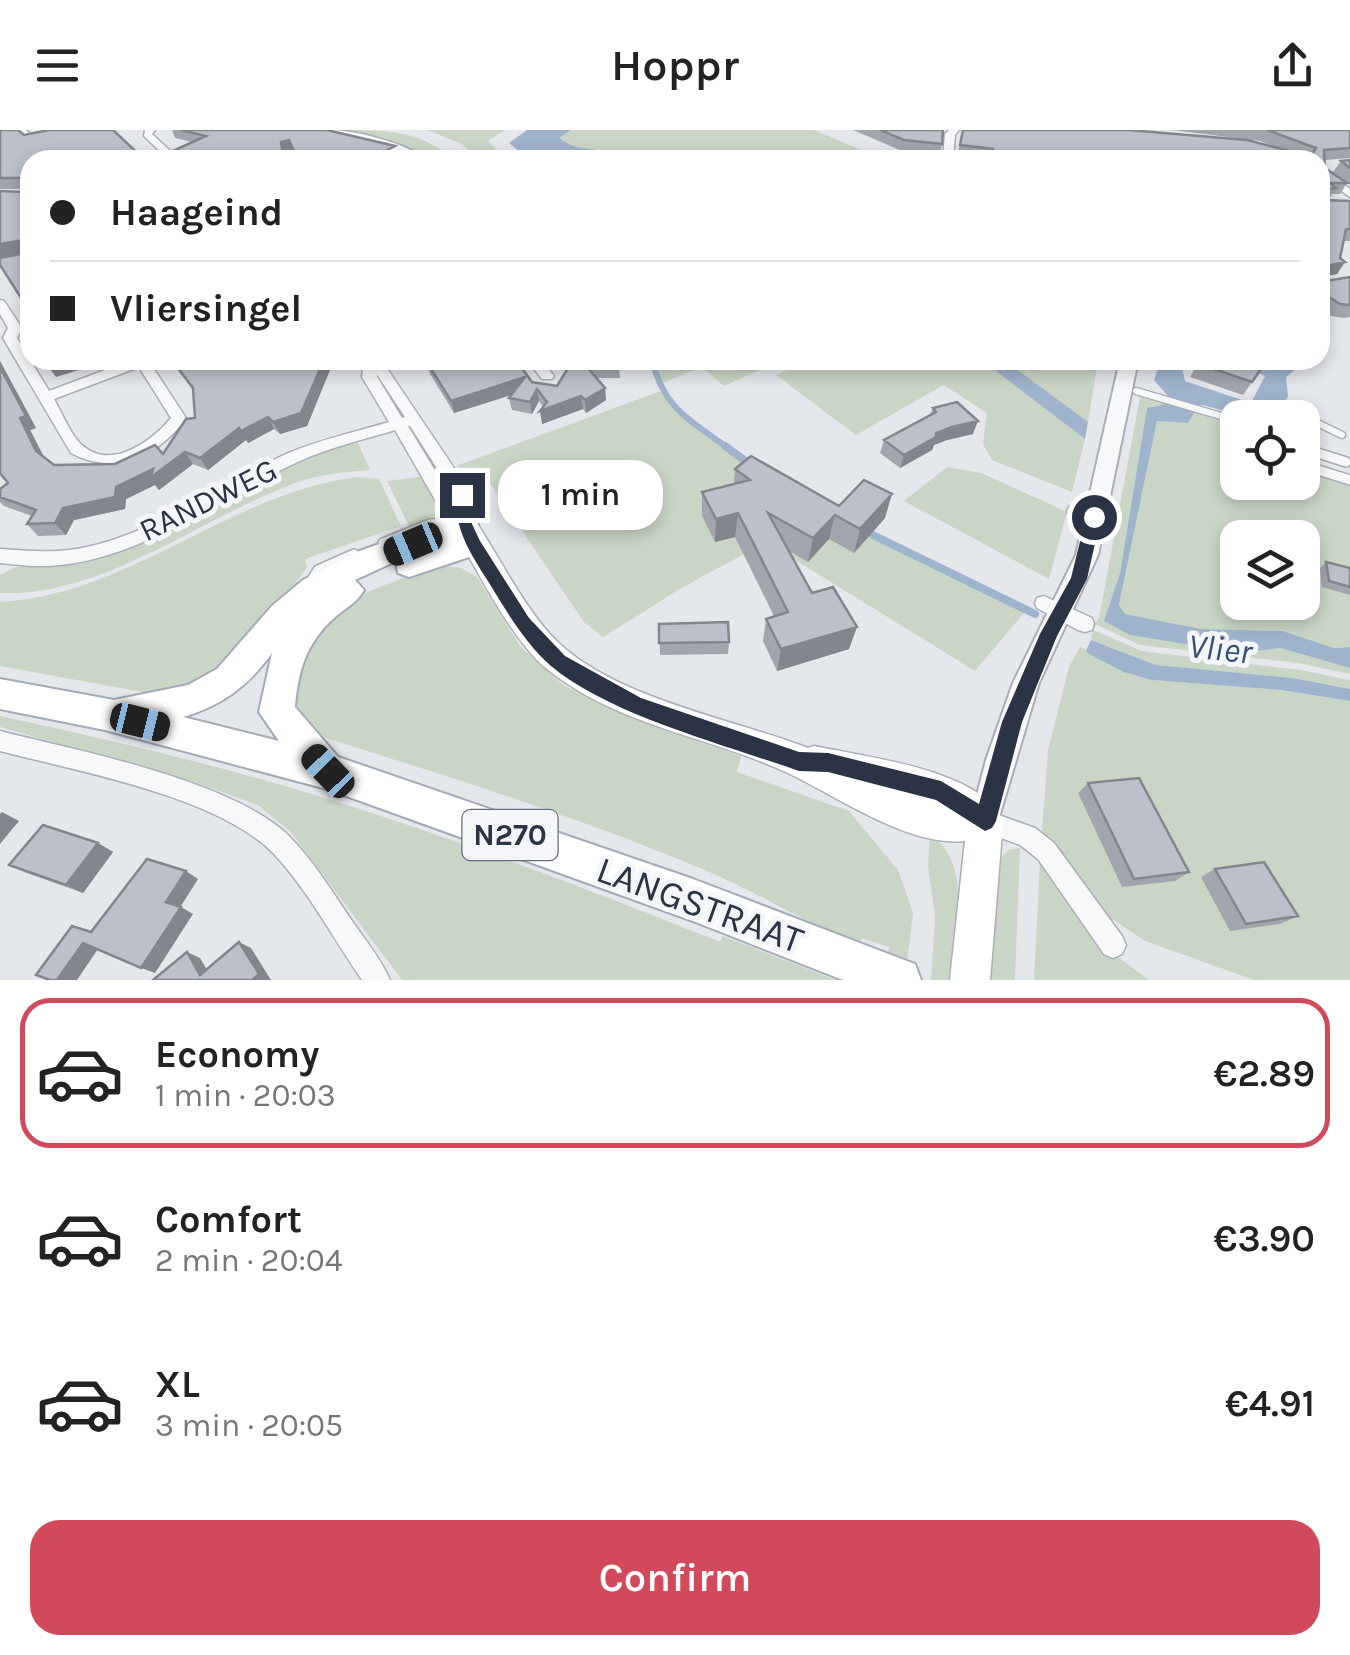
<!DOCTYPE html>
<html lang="en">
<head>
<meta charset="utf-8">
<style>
  :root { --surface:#fff; --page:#f6f6f6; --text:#222; --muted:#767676; --line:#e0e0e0; --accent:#d1495b }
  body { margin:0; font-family:Karla,sans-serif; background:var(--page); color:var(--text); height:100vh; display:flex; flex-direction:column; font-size:38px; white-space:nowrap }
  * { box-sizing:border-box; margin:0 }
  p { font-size:32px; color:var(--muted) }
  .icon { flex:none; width:55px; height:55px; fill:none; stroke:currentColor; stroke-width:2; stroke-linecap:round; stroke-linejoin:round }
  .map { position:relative; height:850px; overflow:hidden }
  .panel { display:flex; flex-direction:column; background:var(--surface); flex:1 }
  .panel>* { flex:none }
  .top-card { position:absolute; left:20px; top:20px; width:1310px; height:220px; border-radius:30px; box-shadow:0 5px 15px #0003; display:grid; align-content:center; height:220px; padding:0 30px; background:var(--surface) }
  .buttons { position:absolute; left:1220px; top:270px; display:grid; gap:20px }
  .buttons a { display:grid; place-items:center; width:100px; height:100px; border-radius:20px; background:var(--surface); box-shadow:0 5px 15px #0003; font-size:50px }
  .end { position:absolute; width:45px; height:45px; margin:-22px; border:12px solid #2b3445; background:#fff; box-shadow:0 0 0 5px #fff }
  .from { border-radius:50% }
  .bubble { position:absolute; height:70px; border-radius:30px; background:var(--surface); box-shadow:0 5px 15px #0003; font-size:32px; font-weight:600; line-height:70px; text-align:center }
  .car { position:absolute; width:30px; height:60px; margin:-30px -15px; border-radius:12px; box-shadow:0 0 8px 2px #0007; background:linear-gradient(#222 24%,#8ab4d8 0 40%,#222 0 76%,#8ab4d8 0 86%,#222 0) }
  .top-card b { display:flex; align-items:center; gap:35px; height:95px; font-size:38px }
  .top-card b+b { border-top:2px solid var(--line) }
  .top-card i { width:25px; height:25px; background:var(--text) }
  ul { padding:18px 0 0; list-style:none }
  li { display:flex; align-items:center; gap:30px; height:150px; margin:0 20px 15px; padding:0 10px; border:5px solid transparent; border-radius:30px }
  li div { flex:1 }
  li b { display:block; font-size:38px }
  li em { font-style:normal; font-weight:600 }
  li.active { border-color:var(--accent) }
  li>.icon { width:90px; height:90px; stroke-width:1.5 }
  .action { display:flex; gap:20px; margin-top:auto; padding:20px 30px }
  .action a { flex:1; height:115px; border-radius:30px; background:var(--accent); color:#fff; font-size:40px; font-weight:600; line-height:115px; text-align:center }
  header { display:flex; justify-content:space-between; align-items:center; height:130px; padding:0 30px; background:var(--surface); font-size:45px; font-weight:600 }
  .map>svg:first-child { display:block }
</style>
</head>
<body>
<header><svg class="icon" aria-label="menu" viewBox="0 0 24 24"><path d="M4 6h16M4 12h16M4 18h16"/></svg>Hoppr<svg class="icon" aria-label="share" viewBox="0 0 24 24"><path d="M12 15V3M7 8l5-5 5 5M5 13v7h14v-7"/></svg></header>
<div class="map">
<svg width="1350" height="850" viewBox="0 0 1350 850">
  <rect width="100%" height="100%" fill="#e4e7ec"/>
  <path fill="#c9d6c5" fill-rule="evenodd" d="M341,0C382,0 423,0 454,30H431Z
    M427,0H505L488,11L506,30H479L462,14Z
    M571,0H814L885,30H635C606,11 586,28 558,8Z
    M650,230H782L724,256L702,237L657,255Z
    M811,230H981L1085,309L1072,362L992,330L983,314L987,283L944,255L856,305L776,245Z
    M1004,230H1098L1088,292L1082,289Z
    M661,261C675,282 697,295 718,310C814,379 922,427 1028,478L975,541L766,412L685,456L603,507L584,492L485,346L456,336Z
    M1140,267L1167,274L1147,279L1120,443L1104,491L1240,523L1280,518L1350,538V544L1298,533L1140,515L1095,494L1099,488Z
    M1196,281L1237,294L1238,352H1302L1303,338L1350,353V517L1334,518L1283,501L1201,499L1124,484L1119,475L1157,291ZM1238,408H1302V472H1238Z
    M358,313L370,340C346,342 323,344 301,351C205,384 104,468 0,463V445L13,438L149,409L280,339L319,322Z
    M947,337L981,343L1067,382L1049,449L904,371Z
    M426,346L437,368L435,388L410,398L387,351Z
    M357,347L379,349L401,396L305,429L307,437L271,488L223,543L164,566L0,536V472C130,465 230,363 357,347Z
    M435,435L461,438L477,447L520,516L563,555L631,588L741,626L737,642L849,681L898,740L913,783L905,850H884L889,817L862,808L859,814C805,793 756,761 702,739C580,688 454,648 329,609L308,598L293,574L301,515L348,470Z
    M1093,500L1142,521L1300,540L1350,550V559L1293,548L1156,535L1091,510Z
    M1080,517L1152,550L1281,560L1350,571V850H1254L1145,811L1093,776L1042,702L1048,620L1069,537Z
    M0,586C107,609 213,634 318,666C455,708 588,759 720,812L723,806L835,850H402L291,702L258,675L191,651L0,597Z
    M930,705C975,732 954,808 949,850H931L935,787L928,736Z
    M1020,718L1015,850H991L1001,728L1009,720Z
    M1040,731L1103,816L1149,850H1034Z"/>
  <path fill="#9fb4cc" d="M527,0H571L559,8C584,27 609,13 635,30H530L509,13Z
    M981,230H1004L1088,292L1085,309Z
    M1161,230H1188L1182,238L1185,251L1251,273L1265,246L1230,230H1307L1286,247L1288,267L1270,287H1246L1203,275L1198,276L1188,293L1157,291L1119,475L1125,484L1201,499L1283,501L1334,518L1350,517V538L1280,518L1241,523L1130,505L1104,491L1120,443L1147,278L1167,274L1168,266L1154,250Z
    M1091,510L1156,535L1293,548L1350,559V571L1281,560L1152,550L1124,542L1089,524L1086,521Z"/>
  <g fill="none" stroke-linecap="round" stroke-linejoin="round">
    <path stroke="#9fb4cc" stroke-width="6" d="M652,230C664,279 690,290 728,318"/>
    <path stroke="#9fb4cc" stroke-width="8" d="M725,316L751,335
      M873,405L1035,484"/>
    <defs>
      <path id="service-far1" d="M1136,261L1238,291
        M1302,296L1307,288L1342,305"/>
      <path id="service" d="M1302,318L1346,332
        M1302,335L1350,350
        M383,413L430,394H444
        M310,453L318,440L354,424"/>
      <path id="minor" d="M16,0H26L32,6L66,0H87L30,12Z
        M145,0H155L152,4L180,30H169L144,6Z
        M328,0C356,0 406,13 428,30C416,30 341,6 328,0Z
        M949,0H959L955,5L953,30H943L945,4Z
        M1320,38L1350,59V67L1320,46Z
        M0,170L4,171L22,198L17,208L49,261L132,230H152L150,233L186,288L184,291C155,328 114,346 71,323L3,208L8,198L0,184ZM139,237L171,288C153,310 112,341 83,316C71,306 62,283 54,269Z
        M364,230H378L377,234L388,240L460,347C469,363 476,380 470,398H458L438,375L395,300C363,310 330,317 300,331C216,368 134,437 38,436C26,436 13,434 0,433V419C26,421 51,423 77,419C152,406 218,355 286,324C319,310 355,302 389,292L362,247ZM376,245L378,246L405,287L402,288ZM408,296H410L447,354L454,372Z
        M527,230H541L554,246L552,249H542Z
        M1075,375L1100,383L1102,387L1094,393L1069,385L1067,381L1069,377Z
        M1044,466L1092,488L1094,494L1092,500L1085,502L1078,500L1037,478L1035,473L1037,468Z
        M0,601C79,621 230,650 288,705C311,728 330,758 348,785C362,806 380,827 390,850H362C333,808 308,760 273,723C217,666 77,641 0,621Z
        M985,680L1035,698L1054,713L1122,806L1126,815L1122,824L1113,828L1104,824L1038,729L1020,715L977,699L974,691L977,683Z"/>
      <path id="tertiary" d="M1120,230H1138L1098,425L1039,553L995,701L985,706L975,701L970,691L986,630L1013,553L1076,425Z"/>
      <path id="secondary" d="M464,384L473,387C498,425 520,470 549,503C605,567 731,588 808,618L814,616C864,627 981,639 1003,691L990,850H950L965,711C909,717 840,668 790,644C710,606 619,597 547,539C512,511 474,435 451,394L455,387Z"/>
      <path id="primary" d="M464,383L474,386L478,394L474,402L458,408L474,403L484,406L489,414L484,422L409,447L398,443L396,431L355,450L364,460C357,473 344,479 334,488C306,513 298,541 295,577L338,627L693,749L899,828L915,834L921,850H843L693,791L327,659L105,600L0,579V549L114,570L188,555L217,539L272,476L303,450L357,422ZM272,523L259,582L279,611L183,587C223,575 248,556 272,523Z"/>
    </defs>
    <use href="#service-far1" stroke="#a9aeb7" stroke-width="9"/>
    <use href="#service" stroke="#a9aeb7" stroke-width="12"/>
    <use href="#minor" stroke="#a9aeb7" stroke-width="3"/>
    <use href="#tertiary" stroke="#a9aeb7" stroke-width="4"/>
    <use href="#secondary" stroke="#a9aeb7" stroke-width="3"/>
    <use href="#primary" stroke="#a3abb8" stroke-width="4"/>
    <use href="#service-far1" stroke="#f7f8fa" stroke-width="6"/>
    <use href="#service" stroke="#f7f8fa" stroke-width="9"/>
    <use href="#minor" fill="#f7f8fa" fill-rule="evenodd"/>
    <use href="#tertiary" fill="#f7f8fa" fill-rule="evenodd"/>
    <use href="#secondary" fill="#fff" fill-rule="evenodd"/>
    <use href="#primary" fill="#fff" fill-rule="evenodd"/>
  </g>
  <path fill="#a1a5ae" d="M0,0L24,5L30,182L23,62L25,59H0Z
    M172,0H328L396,23L421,28L422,30H297L293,20L285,23L192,12L175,8Z
    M853,0H943L942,14L940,24L902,21Z
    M963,0L1284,20L1260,11L1172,0H1350V28L1325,30V38L1347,53L1340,64H1332L1329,69L1325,70L1350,71V111H1344L1340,128L1345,132L1337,144L1326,146V151L1350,147V187L1344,188L1331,186L1320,179V30L972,28L957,26Z
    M1350,30V54L1333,42L1341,31Z
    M170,230H334L307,296L280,304L274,299L248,313L246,310L208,340L193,334L159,360L155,355L126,369L125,379L74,390L66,405L38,406L27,394L32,386L4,376L0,372V359L8,353L0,231L36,298L30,300L44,327L54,335L115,334L163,324L195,288L193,260Z
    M564,230H614L619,236L620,248H597L605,258L606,270L586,283L583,279L542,294L543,277L539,271L532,284L512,280L509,268L512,265L454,283L430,244L427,232L557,256L570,237Z
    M1200,230H1255L1265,233L1243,265L1190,247Z
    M933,278L973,304L947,310L934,315L932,320L900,338L880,323L884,310L930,285Z
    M735,339L839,376L885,388L854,423L829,409L808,432L789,421L812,463L849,519L777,541L763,511L766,489L774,486L735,407L715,412L702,386V362L734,354Z
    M1326,432L1350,438V465L1322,457L1320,438Z
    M659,494L729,512L728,524L660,525Z
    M1088,653L1189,742L1175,751L1122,757L1078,663Z
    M98,713L113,722L83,763L27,743L9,735Z
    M1215,739L1298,786L1280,794L1230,801L1201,747Z"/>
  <path fill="#83868d" d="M289,10L293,20L285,23L286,30H284L281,12Z
    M24,110L30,122L0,128V114Z
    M1345,132L1337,144L1320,147L1326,136Z
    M63,230H91L95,235L56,247L47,235Z
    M324,230H334L307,296L280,304L273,292Z
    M0,231L36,298L30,300L47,333L36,321L20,288L0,237Z
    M525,247L527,260L454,283L451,271Z
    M605,258L606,270L586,283L585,270Z
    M537,259L539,271L532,284L530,272Z
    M581,266L583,279L542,294L540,281Z
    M268,287L274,299L248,313L241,301Z
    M978,291L973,304L947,310L934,315L932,320L900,338L904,325L936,303L952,297Z
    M239,298L246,310L208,340L200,328Z
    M185,322L193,334L159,360L155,355L126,369L125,379L74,390L66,405L55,393L63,378L116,357Z
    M892,364L885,388L854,423L860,399Z
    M738,383L735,407L715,412L716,389Z
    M835,385L829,409L808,432L813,408Z
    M857,497L849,519L777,541L781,519Z
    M2,682L19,691L0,714V684Z
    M98,713L113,722L83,763L66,755Z
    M186,741L198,749L179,779L166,772Z
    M181,777L193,784L155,843L141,838Z
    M239,812L251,818L271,850H252Z
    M83,813L98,819L77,850H57Z
    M187,822L200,828L213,850L200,845Z"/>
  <path fill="#bbc0ca" stroke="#83868d" stroke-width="2.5" d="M0,0H18L24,5L49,0H113L145,30H30V182L0,135V128L25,123L24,110L0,114V61L23,62L26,58L23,48H0Z
    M181,0H327L395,16L387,20L421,28L419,30H298L289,10L281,12L284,30H153L206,6Z
    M880,0H943L942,14L904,10Z
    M963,0H1128L1247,10L1297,23H1313L1316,18L1267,0H1350V18L1324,20L1325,38L1347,53H1330L1336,58L1325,59V70L1350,71V99H1346L1340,128L1345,132L1326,136V151L1350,147V175L1340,174L1320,161V30H967L994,19L960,15Z
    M1350,30V38L1341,31Z
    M44,230H63L47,235Z
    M172,230H324L301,283L273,292L268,287L241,301L239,298L200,328L185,322L150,348L153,339L116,357L115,367L63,378L55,393L27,394L36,380L0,367V359L8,353L0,343V237L26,286L20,288L36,321L54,335L115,334L155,315L163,324L186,289L195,288L193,258Z
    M432,230H516L532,252L557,256L573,230H614L619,236H586L605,258L585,270L581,266L540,281L547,272L537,259L530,272L509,268L525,247L451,271L427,232Z
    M1201,230H1255L1265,233L1252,252L1199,234Z
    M957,272L978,291L952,297L936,303V307L904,325L884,310L936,282L933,278Z
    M751,326L839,376L864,350L892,364L860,399L835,385L813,408L768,383L812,463L833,457L857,497L781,519L766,489L788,482L738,383L716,389L702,362L750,350L735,339Z
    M1326,432L1350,438V457L1329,451Z
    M728,492L729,512L659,513V494Z
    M1139,648L1189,742L1134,749L1088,653Z
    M43,695L98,713L66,755L9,735Z
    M147,729L186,741L166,772L181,777L141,838L83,813L57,850H50L36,845L72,796L91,802Z
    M1264,732L1298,786L1246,794L1215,739Z
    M239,812L259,844L252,850H153L187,822L200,845Z"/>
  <path fill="#2b3445" d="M462,360L470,365L472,394L480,411L529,488L565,526L641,568L799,622L828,623L941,651L979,674L1002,592L1040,504L1071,448L1086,387L1094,381L1101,387L1087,449L1057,506L1022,592L996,691L992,698L985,701L936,670L828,642L799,641C726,615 609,585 551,536C526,514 508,484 491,456C471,424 456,404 455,365Z"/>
  <g text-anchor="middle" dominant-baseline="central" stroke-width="10" stroke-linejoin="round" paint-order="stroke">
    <rect fill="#f4f6f9" stroke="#676e7b" stroke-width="2.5" x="462.5" y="680" width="95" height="50" rx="8"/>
    <g font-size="30" font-weight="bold" fill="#2b3445">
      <text x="510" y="705">N270</text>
    </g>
    <g font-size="32" fill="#2b3445" stroke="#f4f6f9">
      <text transform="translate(208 370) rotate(-26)">RANDWEG</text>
    </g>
    <g font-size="35" font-style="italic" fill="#34527a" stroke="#f4f6f9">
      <text transform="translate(1220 519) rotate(6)">Vlier</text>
    </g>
    <g font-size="38" fill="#2b3445" stroke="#f4f6f9">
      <text transform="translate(700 775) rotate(20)">LANGSTRAAT</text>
    </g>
  </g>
</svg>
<div class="buttons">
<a><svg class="icon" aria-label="locate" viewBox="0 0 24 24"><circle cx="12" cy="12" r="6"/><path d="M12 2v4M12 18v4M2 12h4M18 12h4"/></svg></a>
<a><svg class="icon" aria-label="layers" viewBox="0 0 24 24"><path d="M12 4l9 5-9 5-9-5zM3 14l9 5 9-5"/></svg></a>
</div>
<i class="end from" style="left:1094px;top:387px"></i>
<i class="end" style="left:462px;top:365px"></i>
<div class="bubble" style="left:498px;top:330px;width:165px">1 min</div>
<i class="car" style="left:413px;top:414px;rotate:247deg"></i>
<i class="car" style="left:140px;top:592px;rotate:104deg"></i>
<i class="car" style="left:328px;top:641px;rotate:316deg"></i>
<div class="top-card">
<b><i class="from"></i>Haageind</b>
<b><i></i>Vliersingel</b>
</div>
</div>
<section class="panel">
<ul>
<li class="active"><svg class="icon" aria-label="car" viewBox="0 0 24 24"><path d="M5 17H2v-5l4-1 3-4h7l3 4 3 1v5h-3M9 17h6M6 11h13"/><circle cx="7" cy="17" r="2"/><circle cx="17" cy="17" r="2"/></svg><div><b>Economy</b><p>1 min · 20:03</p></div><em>€2.89</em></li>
<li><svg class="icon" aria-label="car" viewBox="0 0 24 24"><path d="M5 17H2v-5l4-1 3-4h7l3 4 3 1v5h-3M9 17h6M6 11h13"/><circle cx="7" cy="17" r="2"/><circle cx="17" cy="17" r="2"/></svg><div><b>Comfort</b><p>2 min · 20:04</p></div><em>€3.90</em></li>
<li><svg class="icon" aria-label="car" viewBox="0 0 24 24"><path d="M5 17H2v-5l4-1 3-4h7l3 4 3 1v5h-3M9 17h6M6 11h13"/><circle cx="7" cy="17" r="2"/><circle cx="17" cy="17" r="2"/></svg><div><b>XL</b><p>3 min · 20:05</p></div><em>€4.91</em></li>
</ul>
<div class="action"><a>Confirm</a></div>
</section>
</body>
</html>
